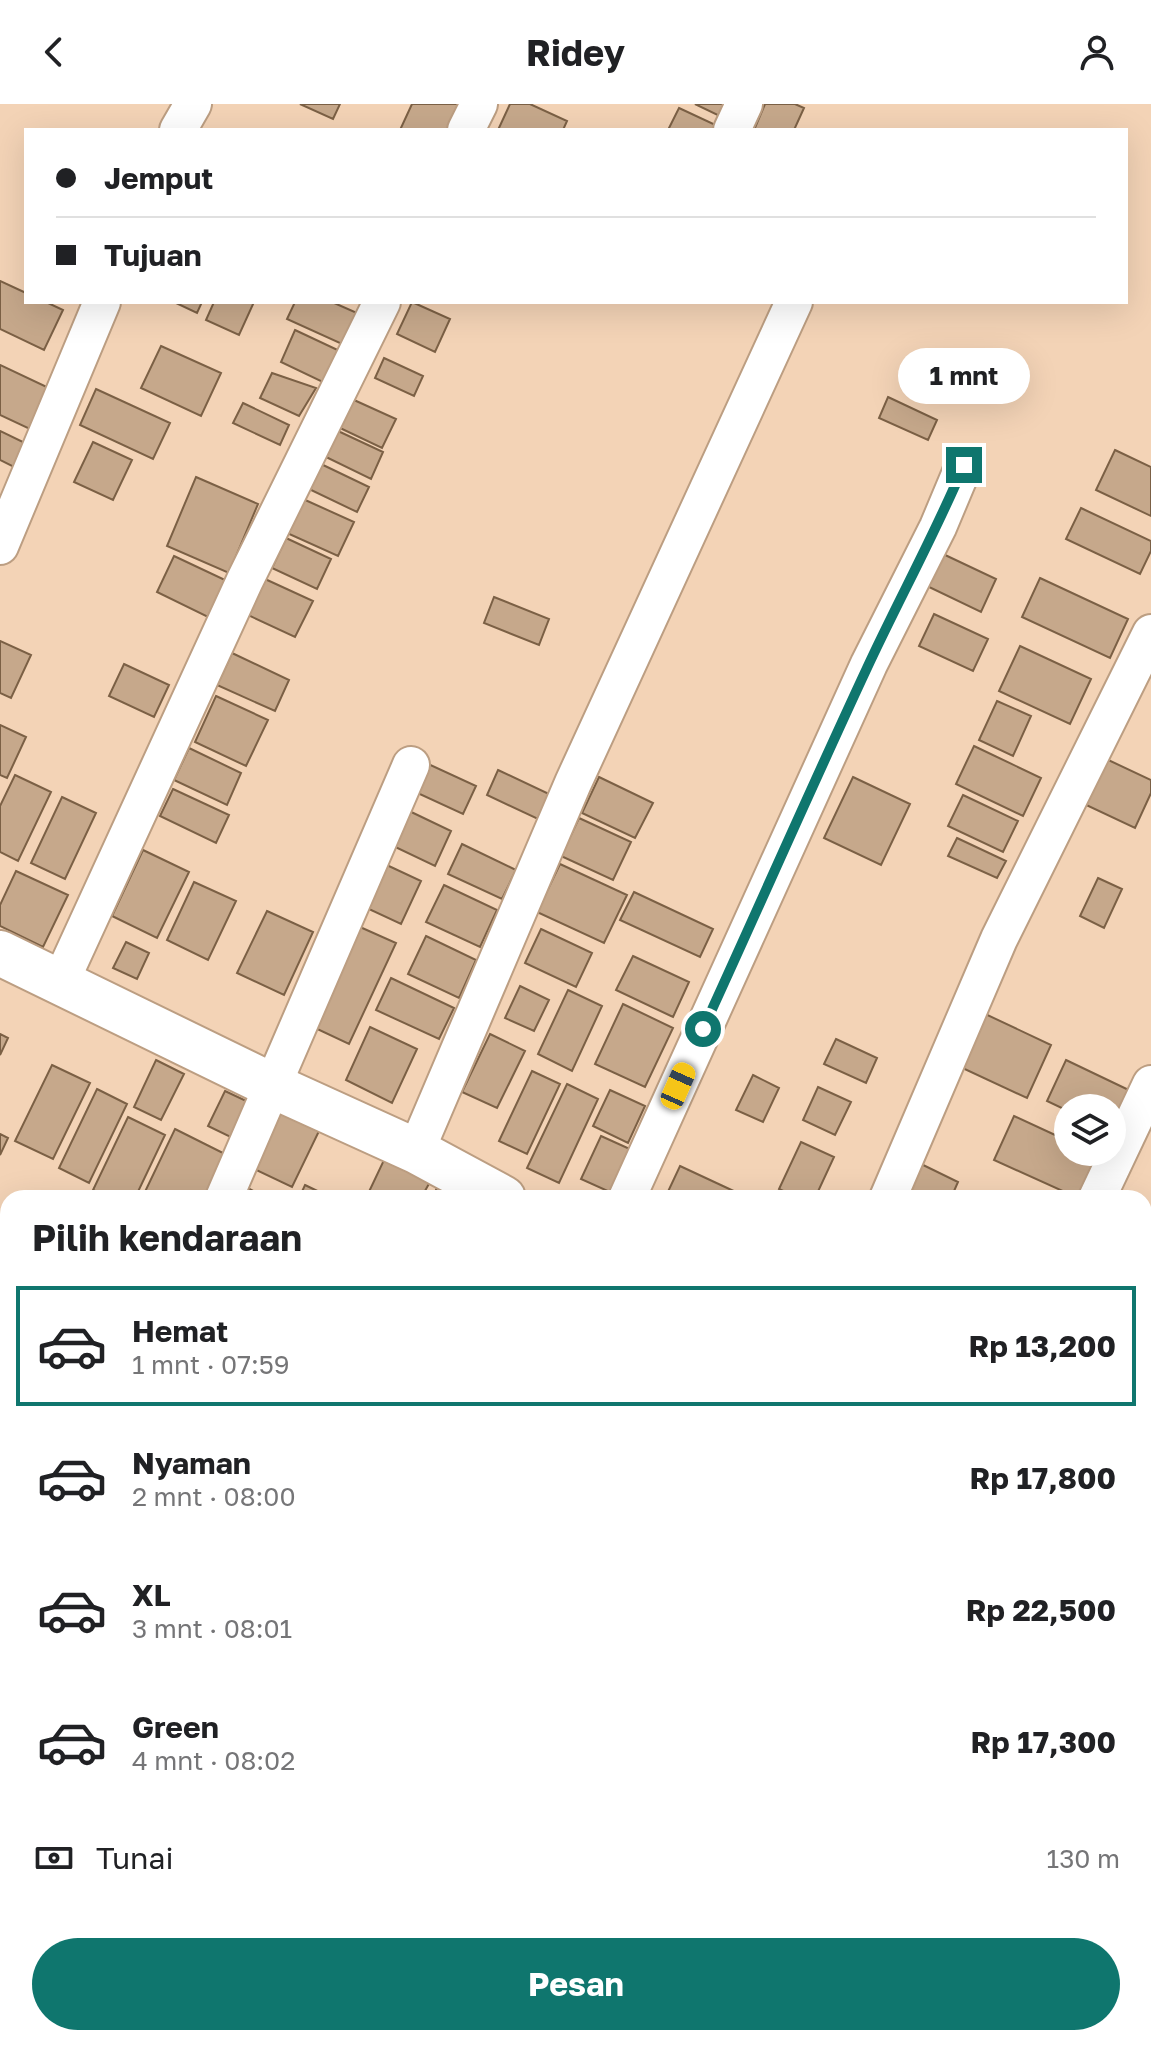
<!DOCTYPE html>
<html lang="id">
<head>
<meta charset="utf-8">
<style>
  :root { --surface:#fff; --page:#f2f2f2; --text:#202124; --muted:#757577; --line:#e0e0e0; --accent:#0f766e }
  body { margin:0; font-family:"Golos Text",sans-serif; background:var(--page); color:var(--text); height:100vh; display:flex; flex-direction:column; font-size:30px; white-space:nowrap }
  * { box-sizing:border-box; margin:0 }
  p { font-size:26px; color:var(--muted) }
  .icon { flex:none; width:44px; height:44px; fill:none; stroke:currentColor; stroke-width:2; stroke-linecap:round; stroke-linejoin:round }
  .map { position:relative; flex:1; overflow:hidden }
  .details { position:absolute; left:0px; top:1086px; width:1152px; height:856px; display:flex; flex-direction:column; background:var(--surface); border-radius:24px 24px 0 0; box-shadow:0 8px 32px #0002 }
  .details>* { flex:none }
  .hud { position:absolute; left:24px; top:24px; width:1104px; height:176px; border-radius:0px; box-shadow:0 8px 32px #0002; display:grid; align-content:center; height:176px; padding:0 32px; background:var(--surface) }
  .buttons { position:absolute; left:1054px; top:990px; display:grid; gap:16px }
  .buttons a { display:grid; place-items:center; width:72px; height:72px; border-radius:50%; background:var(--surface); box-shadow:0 8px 32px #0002; font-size:40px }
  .end { position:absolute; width:36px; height:36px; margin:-18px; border:10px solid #0f766e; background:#fff; box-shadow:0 0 0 4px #fff }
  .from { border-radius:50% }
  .bubble { position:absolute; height:56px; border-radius:28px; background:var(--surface); box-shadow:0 8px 32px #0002; font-size:26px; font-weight:700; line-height:56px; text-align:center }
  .car { position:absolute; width:24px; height:48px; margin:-24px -12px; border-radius:10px; box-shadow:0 0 6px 2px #0007; background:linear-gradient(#f5c518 24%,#345 0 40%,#f5c518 0 76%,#345 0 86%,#f5c518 0) }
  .hud b { display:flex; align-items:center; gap:28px; height:76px; font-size:30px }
  .hud b+b { border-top:2px solid var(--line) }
  .hud i { width:20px; height:20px; background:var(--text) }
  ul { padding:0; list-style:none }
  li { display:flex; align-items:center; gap:24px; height:120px; margin:0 16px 12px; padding:0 16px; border:4px solid transparent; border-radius:0px }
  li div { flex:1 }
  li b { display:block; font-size:30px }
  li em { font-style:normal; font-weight:700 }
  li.selected { border-color:var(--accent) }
  li>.icon { width:72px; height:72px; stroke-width:1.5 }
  h2 { padding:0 32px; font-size:36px; line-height:96px }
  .pay { display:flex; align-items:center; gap:20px; height:88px; padding:0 32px; font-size:30px }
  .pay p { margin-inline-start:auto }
  .primary-button { display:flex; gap:16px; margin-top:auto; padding:16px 32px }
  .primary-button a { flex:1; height:92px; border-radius:48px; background:var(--accent); color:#fff; font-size:32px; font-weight:700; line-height:92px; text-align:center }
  header { display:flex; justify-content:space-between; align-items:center; height:104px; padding:0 32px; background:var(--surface); font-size:36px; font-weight:700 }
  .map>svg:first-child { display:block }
</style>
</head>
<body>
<header><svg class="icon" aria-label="back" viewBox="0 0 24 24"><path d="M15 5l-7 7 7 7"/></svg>Ridey<svg class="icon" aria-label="person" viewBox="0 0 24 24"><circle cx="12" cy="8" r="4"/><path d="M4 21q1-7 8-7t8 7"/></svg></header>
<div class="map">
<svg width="1151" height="1942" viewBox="0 0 1151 1942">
  <rect width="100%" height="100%" fill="#f3d3b6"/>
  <path fill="#c6a88b" stroke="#7b6045" stroke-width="2" d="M300,0H340L333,15Z
    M412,0H461L449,26H400Z
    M510,0H530L567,17L563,26H498Z
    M695,0H738L730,17Z
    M765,0H795L804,4L794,26H754Z
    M679,4L722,24L720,26H668Z
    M0,177L26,189V198H46L63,206L44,246L0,225Z
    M174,198H202L197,209Z
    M214,198H254L239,231L206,216Z
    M295,198H332L357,209L342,240L287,215Z
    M412,198L450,215L435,248L397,230Z
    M295,226L344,249L329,281L281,258Z
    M161,242L221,269L201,312L141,284Z
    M384,254L423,272L414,292L375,274Z
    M0,261L51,285L32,326L0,311Z
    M272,269L316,284L299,312L260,294Z
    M96,285L170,319L153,355L80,321Z
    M888,293L937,316L928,336L879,314Z
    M354,296L396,315L382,344L340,324Z
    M243,299L289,321L280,341L233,319Z
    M0,327L25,339L14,363L0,356Z
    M338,327L383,348L371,375L326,353Z
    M93,338L132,356L113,396L74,378Z
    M1115,346L1151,363V412L1096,386Z
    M321,360L369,383L357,408L309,385Z
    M196,373L258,400L229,469L167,442Z
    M303,395L354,418L338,452L287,429Z
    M1081,404L1151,437V447L1140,470L1066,435Z
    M286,434L331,455L317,485L272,464Z
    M943,450L996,475L981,508L927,482Z
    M174,452L225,476L208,513L157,488Z
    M1040,474L1128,515L1110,554L1022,513Z
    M265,475L313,497L295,533L248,511Z
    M494,493L549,515L539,541L484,519Z
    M934,510L988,535L973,567L919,542Z
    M0,537L31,551L11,594L0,589Z
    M1020,542L1091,575L1070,620L999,587Z
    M232,549L289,576L275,607L217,581Z
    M124,560L169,581L154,613L109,592Z
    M216,592L268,616L246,662L195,638Z
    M997,597L1031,612L1013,652L979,636Z
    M0,621L26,633L7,674L0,671Z
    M974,642L1041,674L1023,712L956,680Z
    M189,644L241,669L227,701L174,676Z
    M1104,654L1151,676V689L1135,724L1082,699Z
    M424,658L476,682L463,710L411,686Z
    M498,666L549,690L538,715L487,691Z
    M15,671L51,688L18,757L0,748V702Z
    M599,673L653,699L635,734L582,709Z
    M853,673L910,700L881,761L824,734Z
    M173,685L229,711L216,739L160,712Z
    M963,691L1018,717L1003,748L948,722Z
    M62,693L96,709L65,775L31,759Z
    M405,705L451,727L435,762L389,740Z
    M579,714L631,738L613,776L561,752Z
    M957,734L1006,757L997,774L948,752Z
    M462,740L516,766L502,795L448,770Z
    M143,746L189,768L157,834L112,812Z
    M376,756L421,777L401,820L356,799Z
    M560,760L627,791L604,839L537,808Z
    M16,767L68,791L43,843L0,822V801Z
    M1098,774L1122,785L1104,824L1080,812Z
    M194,778L236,797L208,856L167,836Z
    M444,781L497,806L480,843L426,818Z
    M634,788L713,825L700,853L620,816Z
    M267,807L313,828L284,891L237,869Z
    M360,823L396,839L349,940L313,923Z
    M541,825L592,849L576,883L525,859Z
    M426,832L476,856L459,894L408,870Z
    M126,838L149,849L137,875L113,864Z
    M633,852L689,878L673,913L616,886Z
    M391,874L454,904L439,935L376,906Z
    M520,882L549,896L534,927L505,914Z
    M568,886L602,902L572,967L538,950Z
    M623,900L673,924L645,983L595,960Z
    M981,908L1051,941L1027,994L956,961Z
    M370,923L417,945L392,999L346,976Z
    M0,930L8,934L0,951Z
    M490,930L525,947L497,1004L462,988Z
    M836,935L877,954L866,979L824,960Z
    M156,956L184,970L161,1016L134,1003Z
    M1066,956L1135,989L1112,1028V1004L1068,1007L1047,997Z
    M52,961L90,979L53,1055L15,1037Z
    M532,967L560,980L527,1050L499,1037Z
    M753,971L779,984L763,1018L736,1006Z
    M567,980L598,995L559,1079L527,1064Z
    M818,983L851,998L835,1031L803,1016Z
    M97,985L127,1000L89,1079L59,1064Z
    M610,986L645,1002L628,1039L593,1022Z
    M225,987L261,1004L245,1040L208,1022Z
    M278,1005L320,1025L292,1083L250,1063Z
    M1014,1012L1068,1037V1048L1098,1051L1078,1094L994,1056Z
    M128,1013L165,1031L135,1094H110L93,1086Z
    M175,1025L227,1051L207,1094H142Z
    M0,1030L8,1034L0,1051Z
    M601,1032L632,1046L612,1089L581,1075Z
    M801,1038L834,1053L815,1094H798L779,1085Z
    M384,1056L430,1078L421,1094H366Z
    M917,1058L958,1078L951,1094H901Z
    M680,1062L738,1089L735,1094H665Z
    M440,1078L469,1094H432Z
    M240,1080L267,1094H233Z
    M305,1081L332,1094H299Z
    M1144,1455L1151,1458L1144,1481Z
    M1151,1523V1575L1144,1571V1538Z
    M1144,1598L1151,1601V1628L1144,1643Z
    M1144,1662L1151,1665V1679L1144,1694Z
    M1150,1744H1151V1803L1144,1799V1757Z
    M0,1776L8,1780V1839L0,1834Z
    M1144,1893L1151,1896L1144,1916Z
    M28,1934H94L90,1942H24Z
    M169,1934H193L188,1942Z
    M216,1934H270L266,1942H212Z
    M667,1934H728L724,1942H671L665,1939Z
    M1097,1934H1110L1125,1941L1093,1942Z"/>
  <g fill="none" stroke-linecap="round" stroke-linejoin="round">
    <defs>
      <path id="minor" d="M178,26L193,0
        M466,26L479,0
        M732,26L744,0
        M0,442L102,198
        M60,879L245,476L382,198
        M416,1047L573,679L794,198
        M224,1094L411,661
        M627,1094L869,560L938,423L964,361
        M888,1094L999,835L1151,529
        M1097,1094L1151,980
        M1144,1261L1151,1245
        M1144,1507L1151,1492
        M0,1559L8,1544
        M104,1942L108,1934
        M302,1942L306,1934"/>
      <path id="tertiary" d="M0,849L273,982L416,1047L503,1094
        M1144,1406L1151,1409"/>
    </defs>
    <use href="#minor" stroke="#bc9e82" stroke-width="40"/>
    <use href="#tertiary" stroke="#bc9e82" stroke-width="48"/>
    <use href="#minor" stroke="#fff" stroke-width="36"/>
    <use href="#tertiary" stroke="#fff" stroke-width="44"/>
  </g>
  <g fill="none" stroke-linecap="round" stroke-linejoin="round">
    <path stroke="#0f766e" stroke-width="10" d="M703,925C758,805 811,684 867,564C899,495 935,430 964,361"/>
  </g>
</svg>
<div class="buttons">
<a><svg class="icon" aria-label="layers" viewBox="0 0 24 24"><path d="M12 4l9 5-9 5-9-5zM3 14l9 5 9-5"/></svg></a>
</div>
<i class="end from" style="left:703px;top:925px"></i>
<i class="end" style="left:964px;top:361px"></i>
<div class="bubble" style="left:898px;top:244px;width:132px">1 mnt</div>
<i class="car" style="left:678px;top:982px;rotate:24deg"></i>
<div class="hud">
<b><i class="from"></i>Jemput</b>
<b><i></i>Tujuan</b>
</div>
<section class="details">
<h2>Pilih kendaraan</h2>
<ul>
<li class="selected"><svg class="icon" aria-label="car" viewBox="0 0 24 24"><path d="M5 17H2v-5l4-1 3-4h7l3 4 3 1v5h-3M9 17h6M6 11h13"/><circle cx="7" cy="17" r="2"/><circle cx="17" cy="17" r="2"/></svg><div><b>Hemat</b><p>1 mnt · 07:59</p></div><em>Rp 13,200</em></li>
<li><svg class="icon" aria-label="car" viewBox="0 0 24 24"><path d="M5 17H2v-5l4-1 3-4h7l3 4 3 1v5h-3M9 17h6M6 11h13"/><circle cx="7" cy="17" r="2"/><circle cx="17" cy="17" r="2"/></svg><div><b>Nyaman</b><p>2 mnt · 08:00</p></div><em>Rp 17,800</em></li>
<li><svg class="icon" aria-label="car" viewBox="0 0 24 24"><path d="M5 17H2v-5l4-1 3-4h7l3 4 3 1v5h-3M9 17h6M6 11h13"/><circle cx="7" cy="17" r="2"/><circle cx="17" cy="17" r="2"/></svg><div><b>XL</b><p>3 mnt · 08:01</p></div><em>Rp 22,500</em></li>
<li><svg class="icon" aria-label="car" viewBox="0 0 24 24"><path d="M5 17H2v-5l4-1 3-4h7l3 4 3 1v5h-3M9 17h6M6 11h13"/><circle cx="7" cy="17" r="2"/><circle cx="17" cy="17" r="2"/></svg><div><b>Green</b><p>4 mnt · 08:02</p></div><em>Rp 17,300</em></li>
</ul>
<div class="pay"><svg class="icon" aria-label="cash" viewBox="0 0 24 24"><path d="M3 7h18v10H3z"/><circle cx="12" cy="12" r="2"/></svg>Tunai<p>130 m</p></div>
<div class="primary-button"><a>Pesan</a></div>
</section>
</div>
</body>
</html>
